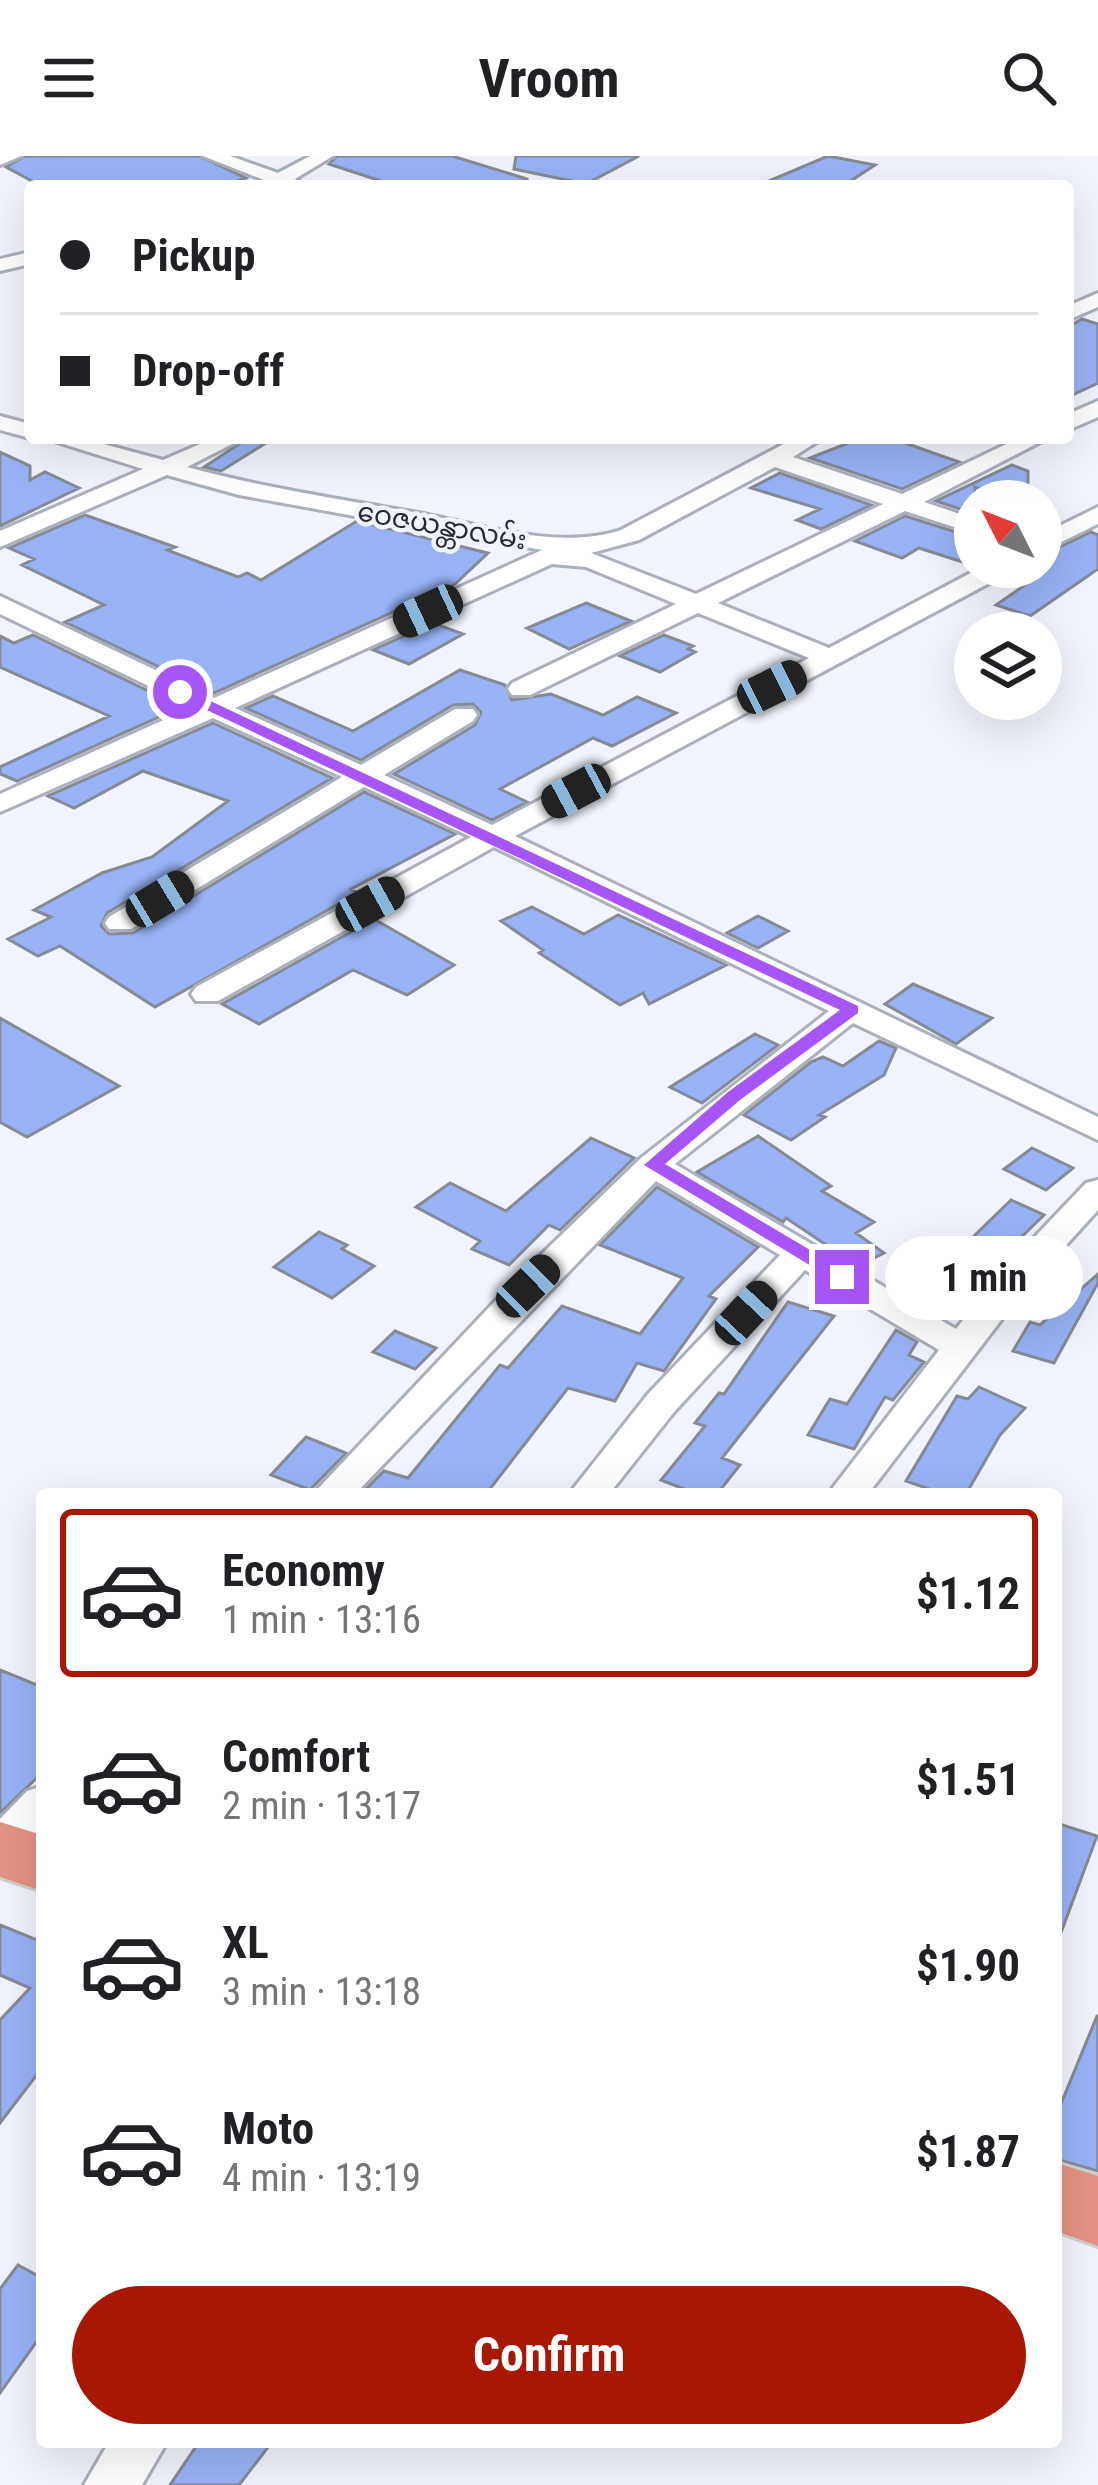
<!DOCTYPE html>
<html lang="en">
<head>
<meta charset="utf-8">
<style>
  :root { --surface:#fff; --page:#f6f6f6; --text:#202124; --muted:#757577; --line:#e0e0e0; --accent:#a81702 }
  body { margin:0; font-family:"Roboto Condensed","Noto Sans Myanmar",sans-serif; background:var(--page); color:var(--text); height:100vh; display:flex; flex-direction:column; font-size:45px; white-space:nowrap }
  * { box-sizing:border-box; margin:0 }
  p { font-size:39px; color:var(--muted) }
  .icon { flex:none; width:66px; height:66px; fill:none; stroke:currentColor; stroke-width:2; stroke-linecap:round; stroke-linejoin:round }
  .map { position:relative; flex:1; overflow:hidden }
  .drawer { position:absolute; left:36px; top:1332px; width:1026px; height:960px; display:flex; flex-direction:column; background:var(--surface); border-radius:12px; box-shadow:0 12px 48px #0002 }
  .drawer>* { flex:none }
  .banner { position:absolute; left:24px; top:24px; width:1050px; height:264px; border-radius:12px; box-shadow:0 12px 48px #0002; display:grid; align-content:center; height:264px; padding:0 36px; background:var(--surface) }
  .needle { width:78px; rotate:312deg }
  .controls { position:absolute; left:954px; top:324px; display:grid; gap:24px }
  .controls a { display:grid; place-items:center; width:108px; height:108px; border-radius:50%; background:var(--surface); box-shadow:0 12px 48px #0002; font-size:60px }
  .end { position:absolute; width:54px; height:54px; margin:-27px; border:15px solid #a855f7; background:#fff; box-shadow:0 0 0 6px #fff }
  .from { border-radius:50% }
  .bubble { position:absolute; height:84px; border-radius:42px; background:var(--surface); box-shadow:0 12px 48px #0002; font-size:39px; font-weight:700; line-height:84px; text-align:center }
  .car { position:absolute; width:36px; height:72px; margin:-36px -18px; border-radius:15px; box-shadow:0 0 9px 3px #0007; background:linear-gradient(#222 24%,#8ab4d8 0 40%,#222 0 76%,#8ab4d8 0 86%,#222 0) }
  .banner b { display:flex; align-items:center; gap:42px; height:114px; font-size:45px }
  .banner b+b { border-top:3px solid var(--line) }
  .banner i { width:30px; height:30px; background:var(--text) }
  ul { padding:21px 0 0; list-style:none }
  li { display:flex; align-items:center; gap:36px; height:168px; margin:0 24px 18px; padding:0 12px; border:6px solid transparent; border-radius:12px }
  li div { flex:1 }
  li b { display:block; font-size:45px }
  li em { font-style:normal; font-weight:700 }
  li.current { border-color:var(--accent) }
  li>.icon { width:108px; height:108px; stroke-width:1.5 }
  .action { display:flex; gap:24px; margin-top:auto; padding:24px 36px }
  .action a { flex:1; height:138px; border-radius:72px; background:var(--accent); color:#fff; font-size:48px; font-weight:700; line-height:138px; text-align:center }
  header { display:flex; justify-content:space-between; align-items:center; height:156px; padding:0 36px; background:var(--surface); font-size:54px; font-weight:700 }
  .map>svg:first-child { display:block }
</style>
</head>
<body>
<header><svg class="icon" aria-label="menu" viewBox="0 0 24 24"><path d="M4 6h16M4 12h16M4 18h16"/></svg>Vroom<svg class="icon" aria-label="search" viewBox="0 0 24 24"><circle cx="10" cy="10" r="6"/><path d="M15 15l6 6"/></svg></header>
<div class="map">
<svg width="1098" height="2329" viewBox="0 0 1098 2329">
  <rect width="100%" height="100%" fill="#f1f4fc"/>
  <path fill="#99b2f6" stroke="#868a96" stroke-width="3" d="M25,0H199L246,22L224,30H41L6,11Z
    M337,0H452L527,23L526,30H396L329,8Z
    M516,0H639L586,28L514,13Z
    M828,0L875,9L843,30H757Z
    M1082,163L1098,168V227L1068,241V171Z
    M248,282H274L221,315L204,311Z
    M861,282H891L959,306L902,333L810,302Z
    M0,296L30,310V324L45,316L79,332L0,370Z
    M1012,309L1028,315V333L1009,343L975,331V358L936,345Z
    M780,317L871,349L821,373L797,364L820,353L751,332Z
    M85,359L175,391L167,394L238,421L247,417L261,424L357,365L488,397L455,428L214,537L65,466L104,449L22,409L34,403L9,392Z
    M905,360L975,382V410L919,392L902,402L855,385Z
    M1091,376L1098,379V413L1030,460L996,449L1041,418V400Z
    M586,447L631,465L569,493L527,472Z
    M433,467L463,478L409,508L373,494Z
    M33,479L181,551L17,625L0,618V611L109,560L0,511V480L14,487Z
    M664,479L693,490L688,493L695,496L660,516L620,500Z
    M460,514L505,529L512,544L551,538L603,559L637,541L676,557L612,590L593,582L500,633L527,646L492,664L394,618L475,569L481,556L473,548L453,549L361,604L246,552L273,540L353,575Z
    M213,567L332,622L107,757L101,770L109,778L133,777L364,636L455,678L351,733L358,737L155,851L60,790L38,800L8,783L51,761L34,754L102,717L152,701L228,645L143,615L74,652L48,640Z
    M532,751L584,778L618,759L726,809L649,848L643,837L620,849L539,797L543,794L501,765Z
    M758,760L788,775L758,792L727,777Z
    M374,763L454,809L407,839L353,814L259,868L222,848Z
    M913,828L992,862L956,888L885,848Z
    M0,862L119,930L27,981L0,966Z
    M755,878L778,889L702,947L670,931Z
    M879,885L896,892L884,919L819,959L825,961L791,984L744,959L811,906L823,901L843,910Z
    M758,980L831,1030L822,1035L874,1066L856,1077L884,1097L858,1110L786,1062L783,1066L697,1016Z
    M591,982L634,1002L560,1074L549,1069L509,1109L472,1093L480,1085L416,1051L450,1027L506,1055Z
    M1032,992L1073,1012L1046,1034L1004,1013Z
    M657,1031L758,1091L709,1140L716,1143L664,1215L637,1207L615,1245L568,1232L486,1338H361L384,1315L408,1322L500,1209L508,1212L562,1150L640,1178L683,1122L600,1089Z
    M1011,1044L1044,1059L1007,1095L973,1081Z
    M319,1076L347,1089L342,1093L374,1110L332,1142L274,1111Z
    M1098,1118V1127L1054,1207L1013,1195L1030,1166L1040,1169Z
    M788,1146L834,1160L722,1302L740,1309L717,1338H697L661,1324L705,1270L695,1267L719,1237L724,1238Z
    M896,1174L917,1186L909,1199L924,1206L893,1244L885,1241L854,1293L808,1279L830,1243L847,1248Z
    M395,1175L436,1192L415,1213L373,1196Z
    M979,1231L1025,1252L1000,1279L966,1338H943L906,1325L957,1240L968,1243Z
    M306,1281L346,1297L310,1334L271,1319Z
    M0,1514L42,1531V1617L0,1657Z
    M1056,1667L1097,1680L1059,1782H1056Z
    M0,1769L42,1786V1912L0,1967V1864L30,1832L0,1819Z
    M1097,1860H1098V2015L1056,2003V1960Z
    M18,2109L42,2122V2178L0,2237V2133Z
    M199,2286H272L239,2329H170Z"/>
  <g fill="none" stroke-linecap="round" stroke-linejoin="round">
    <defs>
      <path id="minor" d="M0,0H21L0,9Z
        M203,0H230L278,17L310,0H333L295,23L306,30H267L269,26Z
        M30,96V108L0,115V103Z
        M1098,137V151L1068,164V150Z
        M1098,245V261L1068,274V258Z
        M0,260L30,268V282L0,274Z
        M44,282H81L163,304L214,282H244L187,311C261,331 337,343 413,356C479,368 556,395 621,374L795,282H823L793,301L902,338L1019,282H1048L924,346L975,363V378L905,355L718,447L829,492L982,411H1013L1010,416L515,680L1098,961V984L853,867L675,1008L956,1173L992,1126L1086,1027L1098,1024V1054L1018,1142L868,1338H828L939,1194L805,1114L674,1256L609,1338H569L648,1238L780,1099L656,1025L355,1338H313L516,1123L641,1002L829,855L494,691L218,845H196L191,838L196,831L471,681L364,631L131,773H109L105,767L109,761L342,621L213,562L0,656V638L192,551L0,458V440L214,542L542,394L239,339L167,319L0,391V375L143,313ZM775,311L883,348L696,438L591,397L639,384ZM552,408L586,411L676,448L512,527L508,533L512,539H530L698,457L809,502L492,669L384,619L473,565L477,559L473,553H455L361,609L235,552Z
        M1098,351V368L1041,396V379Z
        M42,1630V1675L16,1703L0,1708V1663L27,1635Z
        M109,2286H167L142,2329H84Z"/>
      <path id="trunk" d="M0,1666L42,1679V1735L0,1721Z
        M1056,2007L1098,2020V2090L1056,2075Z"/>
    </defs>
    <use href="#minor" stroke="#abb0bd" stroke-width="6"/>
    <use href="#trunk" stroke="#d0d0d1" stroke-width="6"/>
    <use href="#minor" fill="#fff" fill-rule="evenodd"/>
    <use href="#trunk" fill="#e49384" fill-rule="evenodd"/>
  </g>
  <path fill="#a855f7" d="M175,533H185L858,850V857L740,944L665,1008L849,1117V1125H836L644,1009L728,936L840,854L175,539Z"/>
  <g text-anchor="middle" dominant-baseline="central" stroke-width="9" stroke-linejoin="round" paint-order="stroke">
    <g font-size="27" fill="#282a2f" stroke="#f1f4fc">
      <text transform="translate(442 370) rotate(10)">ဝေဇယန္တာလမ်း</text>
    </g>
  </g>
</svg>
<div class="controls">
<a><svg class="needle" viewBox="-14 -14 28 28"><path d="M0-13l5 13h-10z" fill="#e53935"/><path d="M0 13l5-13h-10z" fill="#757577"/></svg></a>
<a><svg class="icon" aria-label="layers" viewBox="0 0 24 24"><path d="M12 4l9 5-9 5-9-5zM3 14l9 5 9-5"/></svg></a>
</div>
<i class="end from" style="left:180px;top:536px"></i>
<i class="end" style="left:842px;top:1121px"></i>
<div class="bubble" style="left:885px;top:1080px;width:198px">1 min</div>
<i class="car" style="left:428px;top:455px;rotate:245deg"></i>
<i class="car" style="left:772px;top:531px;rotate:64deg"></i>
<i class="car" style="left:576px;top:635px;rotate:242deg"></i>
<i class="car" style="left:160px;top:743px;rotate:59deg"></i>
<i class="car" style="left:370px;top:748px;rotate:61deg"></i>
<i class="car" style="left:528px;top:1130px;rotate:46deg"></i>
<i class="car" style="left:746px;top:1157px;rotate:43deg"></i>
<div class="banner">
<b><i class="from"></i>Pickup</b>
<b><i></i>Drop-off</b>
</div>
<section class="drawer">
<ul>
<li class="current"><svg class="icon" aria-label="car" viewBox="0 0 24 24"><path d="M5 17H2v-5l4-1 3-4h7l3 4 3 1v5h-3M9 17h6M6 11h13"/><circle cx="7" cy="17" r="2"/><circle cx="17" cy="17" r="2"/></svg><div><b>Economy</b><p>1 min · 13:16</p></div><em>$1.12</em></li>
<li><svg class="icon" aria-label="car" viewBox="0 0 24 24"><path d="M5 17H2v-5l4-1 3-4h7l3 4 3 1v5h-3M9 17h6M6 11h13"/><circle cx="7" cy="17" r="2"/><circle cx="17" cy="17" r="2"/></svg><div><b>Comfort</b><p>2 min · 13:17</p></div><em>$1.51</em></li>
<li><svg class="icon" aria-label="car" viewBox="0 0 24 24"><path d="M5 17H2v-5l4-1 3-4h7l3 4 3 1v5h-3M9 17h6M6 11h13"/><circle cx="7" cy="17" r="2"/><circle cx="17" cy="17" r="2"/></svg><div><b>XL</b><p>3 min · 13:18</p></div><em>$1.90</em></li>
<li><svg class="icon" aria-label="car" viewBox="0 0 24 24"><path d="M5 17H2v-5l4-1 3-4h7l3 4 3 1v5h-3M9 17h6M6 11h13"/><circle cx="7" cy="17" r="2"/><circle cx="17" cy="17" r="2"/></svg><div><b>Moto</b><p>4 min · 13:19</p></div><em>$1.87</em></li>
</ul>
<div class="action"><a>Confirm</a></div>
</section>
</div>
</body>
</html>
